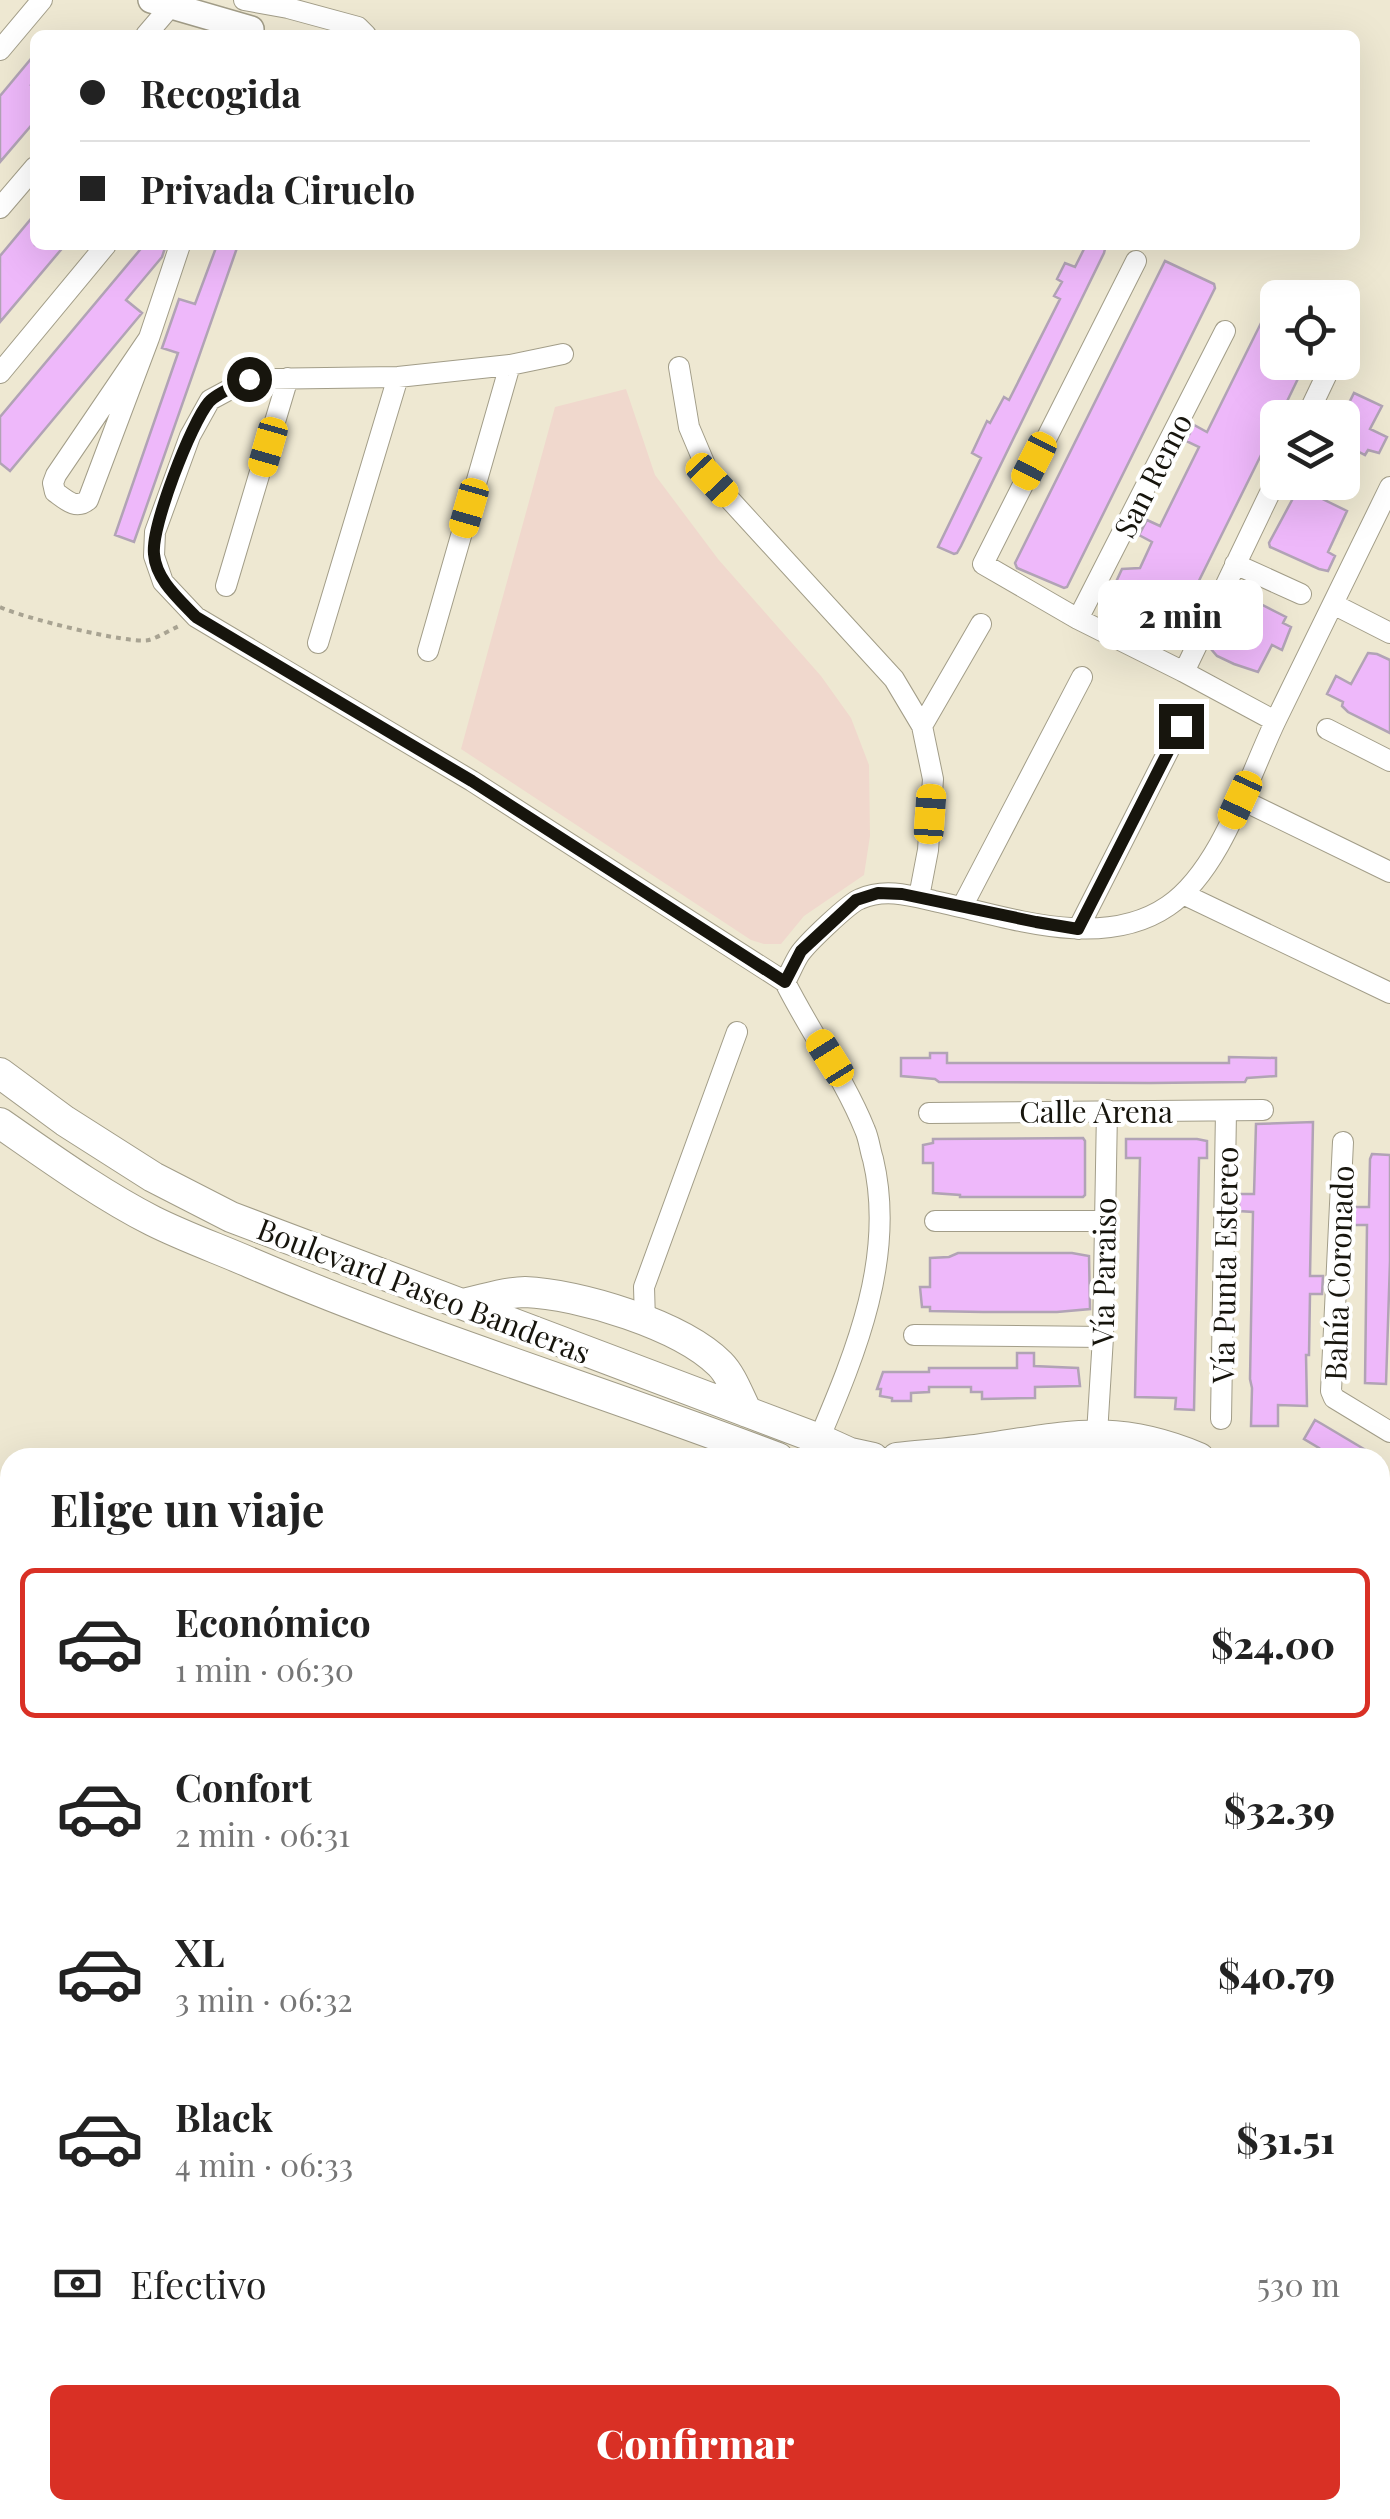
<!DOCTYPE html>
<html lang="es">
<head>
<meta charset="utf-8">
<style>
  :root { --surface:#fff; --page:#f2f2f2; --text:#222; --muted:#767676; --line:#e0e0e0; --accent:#d93025 }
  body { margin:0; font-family:"Playfair Display",serif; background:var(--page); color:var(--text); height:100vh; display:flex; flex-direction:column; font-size:38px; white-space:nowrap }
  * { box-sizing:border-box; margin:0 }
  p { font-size:32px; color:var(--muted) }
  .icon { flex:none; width:55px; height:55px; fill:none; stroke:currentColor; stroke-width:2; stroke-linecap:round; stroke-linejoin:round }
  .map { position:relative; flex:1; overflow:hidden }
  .drawer { position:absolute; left:0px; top:1448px; width:1390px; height:1072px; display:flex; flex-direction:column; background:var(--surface); border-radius:30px 30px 0 0; box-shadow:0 10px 40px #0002 }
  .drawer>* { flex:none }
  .banner { position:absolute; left:30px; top:30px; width:1330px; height:220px; border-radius:15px; box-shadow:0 10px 40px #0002; display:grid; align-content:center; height:220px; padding:0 50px; background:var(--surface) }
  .controls { position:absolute; left:1260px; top:280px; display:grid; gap:20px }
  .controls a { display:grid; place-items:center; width:100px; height:100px; border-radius:15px; background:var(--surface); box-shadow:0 10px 40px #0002; font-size:50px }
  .end { position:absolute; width:45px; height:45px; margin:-22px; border:12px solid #17150d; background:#fff; box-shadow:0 0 0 5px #fff }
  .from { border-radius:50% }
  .bubble { position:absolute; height:70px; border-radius:15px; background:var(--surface); box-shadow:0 10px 40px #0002; font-size:32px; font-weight:800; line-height:70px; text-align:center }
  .car { position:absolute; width:30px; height:60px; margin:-30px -15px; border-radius:12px; box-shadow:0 0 8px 2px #0007; background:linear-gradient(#f5c518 24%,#345 0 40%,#f5c518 0 76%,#345 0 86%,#f5c518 0) }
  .banner b { display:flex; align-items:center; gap:35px; height:95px; font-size:38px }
  .banner b+b { border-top:2px solid var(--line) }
  .banner i { width:25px; height:25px; background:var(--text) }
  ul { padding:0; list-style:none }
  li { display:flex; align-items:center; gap:30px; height:150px; margin:0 20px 15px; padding:0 30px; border:5px solid transparent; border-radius:15px }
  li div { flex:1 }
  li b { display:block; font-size:38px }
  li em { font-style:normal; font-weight:800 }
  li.selected { border-color:var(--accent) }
  li>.icon { width:90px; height:90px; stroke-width:1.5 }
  h2 { padding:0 50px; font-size:45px; line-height:120px }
  .pay { display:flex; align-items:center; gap:25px; height:110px; padding:0 50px; font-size:38px }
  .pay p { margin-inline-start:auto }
  .cta { display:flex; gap:20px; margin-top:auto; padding:20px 50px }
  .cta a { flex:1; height:115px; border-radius:15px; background:var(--accent); color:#fff; font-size:40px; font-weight:800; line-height:115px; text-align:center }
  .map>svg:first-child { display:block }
</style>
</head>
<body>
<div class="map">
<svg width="1390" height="2519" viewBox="0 0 1390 2519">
  <rect width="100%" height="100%" fill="#eee8d2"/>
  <path fill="#f0d8cd" d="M626,389L655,475L718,559L821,676L851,718L869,765L870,836L864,875L804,916L781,944H764L751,940L461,749L555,407Z"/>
  <path fill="#eeb8fa" stroke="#b1a3b5" stroke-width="2.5" d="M35,54V80L31,85L35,88V121L0,162V96Z
    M35,214V245H65L0,322V256Z
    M144,245H166L162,257L126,300L142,313L10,471L0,463V417Z
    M217,245H238L134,542L115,535L178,353L162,348L179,299L195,304Z
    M1086,245H1096L1105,249L1104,253L961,546L957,553L954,554L938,547L981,458L972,453L987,421L990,423L1004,397L1009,400L1060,299L1054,296L1062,282L1057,279L1065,263L1075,267Z
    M1165,261L1214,284L1215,288L1067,587L1064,588L1017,568L1015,563Z
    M1262,321L1278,328V362H1306L1279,418H1277L1264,449L1186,607L1170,638H1168L1163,645L1117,622L1118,613L1129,589L1116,582L1122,569L1140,568L1152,542L1139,535L1147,520L1160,526L1199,447L1186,441L1194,425L1207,432Z
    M1354,393L1382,406L1370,429L1387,437L1379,453L1368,450L1365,455L1342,443V417Z
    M1300,488L1347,511L1328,552L1335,556L1328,571L1319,569L1270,547L1269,543L1298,489Z
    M1237,596L1247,597L1286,617L1283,623L1291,627L1282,650L1272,645L1258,672L1234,664L1217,656L1211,649Z
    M1368,653L1377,654L1390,660V733L1348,712L1342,706L1343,702L1327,694L1336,676L1351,684Z
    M930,1053H947V1063H1229V1057L1276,1058V1076L1247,1078L1245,1082L1150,1083L939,1082L935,1079L901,1076V1058H930Z
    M1313,1122L1310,1276H1323L1322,1294H1310L1309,1355H1306L1307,1406L1278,1405V1426H1251L1252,1388L1250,1379L1253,1212L1239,1211V1194H1254L1256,1124Z
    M1083,1138L1085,1141V1195L1083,1197H960V1195L933,1193V1163H923V1145L933,1143V1139Z
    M1126,1139H1197L1207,1141V1158H1199L1194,1410L1175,1409L1176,1398L1135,1397L1140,1158H1126Z
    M1372,1154L1390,1155V1261L1386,1384L1365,1383L1367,1225H1353L1354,1207H1369L1370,1159Z
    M958,1253H1072L1089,1256L1090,1309L1057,1312H983L930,1311V1307H922L920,1287H930V1258L949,1257Z
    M1017,1353H1034V1366L1078,1368L1080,1386L1035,1387V1398L982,1399V1392H971V1387H929V1392L911,1393V1401H892V1398L880,1396L881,1389H877L883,1372H929V1368H1017Z
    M1315,1420L1322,1424L1379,1458H1314L1319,1448L1304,1439Z"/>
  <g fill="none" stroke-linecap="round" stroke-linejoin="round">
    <defs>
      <path id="service" d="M1380,1942L1390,1950
        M515,2519V2510"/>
      <path id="minor" d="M244,0L288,8L358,27L366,35
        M146,35L176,0
        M0,50L42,0
        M0,208L35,167
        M1136,261L983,564L1078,619L1184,672L1275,721
        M149,338L88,500C76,510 66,500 55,492L53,483L56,475L149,338L180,245
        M563,354L510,365L398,377L249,379L210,400L190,436L155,532L154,556L163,582L196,617L472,781L785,982
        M679,367L689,427L711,479L894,679L922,726L933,779L928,850L919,897
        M0,373L106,245
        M1306,418L1326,376
        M1235,564L1301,594
        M226,586L288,378
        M1333,604L1390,633
        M1078,619L1225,331
        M318,643L398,377
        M428,651L510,365
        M1184,672L1278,476
        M922,726L981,624
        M1327,729L1390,761
        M1240,799L1390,872
        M1183,894L1390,993
        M962,907L1082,677
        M1078,929L1181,726
        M929,1113L1263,1110
        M1343,1142L1331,1391L1334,1398L1390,1432
        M935,1221H1104
        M645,1321L644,1287L737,1032
        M914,1335L1103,1337
        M1221,1419L1226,1111
        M1097,1434L1103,1337L1107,1110
        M819,1439C856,1352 896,1256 873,1159C870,1150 869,1139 865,1130C844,1078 810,1032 785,982C790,973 794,963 799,955C806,944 849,903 860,899C884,888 909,895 934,901C1006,916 1101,952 1168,906C1222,869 1249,775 1277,718C1314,641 1352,564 1390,487
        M1380,1704L1390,1693
        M947,2519L950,2510
        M1018,2519L1020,2510
        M1100,2519L1103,2510"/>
      <path id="tertiary" d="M151,0L251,29
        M0,1580L10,1584"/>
      <path id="secondary" d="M0,1073L65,1121L153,1177L231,1217L819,1439L850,1453L873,1458
        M0,1123C49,1157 100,1194 153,1221C185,1237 219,1249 251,1263C423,1337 603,1391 778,1458
        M463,1304C483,1300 505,1292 525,1292C579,1294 681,1325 720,1364C732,1376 739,1397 747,1412
        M897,1458C925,1455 953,1453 981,1449C1067,1437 1114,1422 1199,1458
        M1380,1553L1390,1559
        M1380,1586L1390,1591
        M1380,1812L1390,1801
        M1380,1881L1390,1869
        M798,2519L819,2510"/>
    </defs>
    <use href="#service" stroke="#a29d88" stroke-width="12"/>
    <use href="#minor" stroke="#a29d88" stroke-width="22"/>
    <use href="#tertiary" stroke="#a29d88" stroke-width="28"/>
    <use href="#secondary" stroke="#a29d88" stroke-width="32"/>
    <path stroke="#a8a392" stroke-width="4" stroke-dasharray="5 5" stroke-linecap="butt" d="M0,607C20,617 131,645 149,640C159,637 170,630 179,626"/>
    <use href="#service" stroke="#fff" stroke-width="10"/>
    <use href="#minor" stroke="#fff" stroke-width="20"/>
    <use href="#tertiary" stroke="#fff" stroke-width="25"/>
    <use href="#secondary" stroke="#fff" stroke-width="30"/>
  </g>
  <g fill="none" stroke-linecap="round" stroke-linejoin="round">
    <path stroke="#17150d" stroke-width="12" d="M249,379C237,386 218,392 209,402C191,423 151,527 154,554C156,580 179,599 196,617L472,781L785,982L801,951L856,900L878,893L902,894L1036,922L1078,929L1181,726"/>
  </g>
  <g text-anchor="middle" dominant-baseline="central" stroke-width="8" stroke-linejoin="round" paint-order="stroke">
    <g font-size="30" fill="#17150d" stroke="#fff">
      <text transform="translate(1152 475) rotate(-63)">San Remo</text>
      <text x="1096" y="1111">Calle Arena</text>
      <text transform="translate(1224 1265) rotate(-89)">Vía Punta Estereo</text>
      <text transform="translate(1103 1272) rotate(-89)">Vía Paraiso</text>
      <text transform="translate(1338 1273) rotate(-88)">Bahía Coronado</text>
      <text transform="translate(424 1290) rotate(21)">Boulevard Paseo Banderas</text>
    </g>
  </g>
</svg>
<div class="controls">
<a><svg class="icon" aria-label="locate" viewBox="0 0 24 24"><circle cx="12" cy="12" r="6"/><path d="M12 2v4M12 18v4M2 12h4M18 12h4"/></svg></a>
<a><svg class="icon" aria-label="layers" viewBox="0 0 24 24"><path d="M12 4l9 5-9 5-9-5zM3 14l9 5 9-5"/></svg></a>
</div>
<i class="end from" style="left:249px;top:379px"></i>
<i class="end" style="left:1181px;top:726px"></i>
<div class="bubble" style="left:1098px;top:580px;width:165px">2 min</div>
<i class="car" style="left:268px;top:447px;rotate:196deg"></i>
<i class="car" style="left:1034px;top:461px;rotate:207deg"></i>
<i class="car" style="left:712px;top:480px;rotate:137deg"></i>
<i class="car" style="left:469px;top:508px;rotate:196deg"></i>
<i class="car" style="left:1240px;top:800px;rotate:205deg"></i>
<i class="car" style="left:930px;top:814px;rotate:4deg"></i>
<i class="car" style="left:830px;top:1058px;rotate:328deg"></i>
<div class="banner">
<b><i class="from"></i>Recogida</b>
<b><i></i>Privada Ciruelo</b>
</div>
<section class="drawer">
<h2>Elige un viaje</h2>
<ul>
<li class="selected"><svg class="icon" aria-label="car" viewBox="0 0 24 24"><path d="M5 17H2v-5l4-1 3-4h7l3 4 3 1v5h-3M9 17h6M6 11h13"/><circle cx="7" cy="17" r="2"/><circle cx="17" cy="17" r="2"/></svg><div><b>Económico</b><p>1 min · 06:30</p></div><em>$24.00</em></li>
<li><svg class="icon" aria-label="car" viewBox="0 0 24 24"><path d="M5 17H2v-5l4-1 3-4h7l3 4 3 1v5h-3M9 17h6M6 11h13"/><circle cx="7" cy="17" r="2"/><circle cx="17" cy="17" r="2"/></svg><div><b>Confort</b><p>2 min · 06:31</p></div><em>$32.39</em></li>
<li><svg class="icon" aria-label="car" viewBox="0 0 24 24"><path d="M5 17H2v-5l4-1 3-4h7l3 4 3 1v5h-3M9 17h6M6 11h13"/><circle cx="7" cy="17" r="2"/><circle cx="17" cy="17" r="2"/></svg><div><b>XL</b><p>3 min · 06:32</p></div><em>$40.79</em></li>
<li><svg class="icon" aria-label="car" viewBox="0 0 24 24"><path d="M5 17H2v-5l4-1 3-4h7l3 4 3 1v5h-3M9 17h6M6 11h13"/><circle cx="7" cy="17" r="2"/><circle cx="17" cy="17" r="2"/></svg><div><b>Black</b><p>4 min · 06:33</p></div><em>$31.51</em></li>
</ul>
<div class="pay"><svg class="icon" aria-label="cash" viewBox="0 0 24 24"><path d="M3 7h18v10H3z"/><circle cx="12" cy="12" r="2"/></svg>Efectivo<p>530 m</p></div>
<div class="cta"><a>Confirmar</a></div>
</section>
</div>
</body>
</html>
